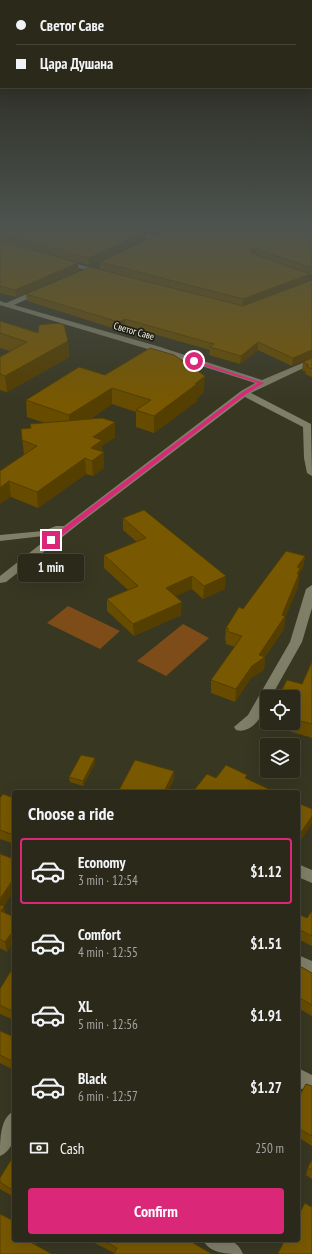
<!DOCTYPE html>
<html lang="en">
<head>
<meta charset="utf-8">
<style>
  :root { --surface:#2a291a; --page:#323123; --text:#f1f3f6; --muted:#a5a6a2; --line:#464539; --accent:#db2777 }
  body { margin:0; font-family:"PT Sans Narrow",sans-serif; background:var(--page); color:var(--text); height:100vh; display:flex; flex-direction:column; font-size:15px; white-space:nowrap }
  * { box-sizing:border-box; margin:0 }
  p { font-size:13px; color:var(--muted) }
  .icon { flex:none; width:22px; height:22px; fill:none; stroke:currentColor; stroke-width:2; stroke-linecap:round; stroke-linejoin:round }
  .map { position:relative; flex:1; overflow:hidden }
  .sheet { position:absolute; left:12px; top:790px; width:288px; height:452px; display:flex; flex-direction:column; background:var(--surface); border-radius:4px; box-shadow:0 4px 16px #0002,0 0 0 1px var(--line) }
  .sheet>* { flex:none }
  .banner { position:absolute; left:0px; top:0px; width:312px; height:88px; box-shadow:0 4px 16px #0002,0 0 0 1px var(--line); display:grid; align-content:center; height:88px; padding:0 16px; background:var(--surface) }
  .buttons { position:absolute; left:260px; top:690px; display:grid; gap:8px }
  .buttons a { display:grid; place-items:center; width:40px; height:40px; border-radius:4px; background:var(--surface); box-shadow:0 4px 16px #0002,0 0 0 1px var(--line); font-size:20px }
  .end { position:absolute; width:18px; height:18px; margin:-9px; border:5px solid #db2777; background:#fff; box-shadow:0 0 0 2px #fff }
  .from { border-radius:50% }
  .bubble { position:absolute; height:28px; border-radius:4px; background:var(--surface); box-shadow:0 4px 16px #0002,0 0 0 1px var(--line); font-size:13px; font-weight:700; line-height:28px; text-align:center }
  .banner b { display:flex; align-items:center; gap:14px; height:38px; font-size:15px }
  .banner b+b { border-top:1px solid var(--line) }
  .banner i { width:10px; height:10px; background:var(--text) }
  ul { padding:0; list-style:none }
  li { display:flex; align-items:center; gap:12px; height:66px; margin:0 8px 6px; padding:0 8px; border:2px solid transparent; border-radius:4px }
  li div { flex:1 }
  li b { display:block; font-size:15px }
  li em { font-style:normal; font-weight:700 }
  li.active { border-color:var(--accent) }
  li>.icon { width:36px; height:36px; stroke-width:1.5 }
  h2 { padding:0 16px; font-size:18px; line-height:48px }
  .pay { display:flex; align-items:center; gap:10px; height:44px; padding:0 16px; font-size:15px }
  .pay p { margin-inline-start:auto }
  .primary-button { display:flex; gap:8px; margin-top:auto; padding:8px 16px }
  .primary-button a { flex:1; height:46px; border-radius:4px; background:var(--accent); color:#fff; font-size:16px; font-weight:700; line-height:46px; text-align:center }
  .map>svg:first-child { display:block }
</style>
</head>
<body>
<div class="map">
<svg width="312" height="1254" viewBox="0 0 312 1254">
  <rect width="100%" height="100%" fill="#383722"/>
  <path fill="#7d4c18" d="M68,606L120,631L100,649L47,623Z
    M183,624L209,638L166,676L137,661Z"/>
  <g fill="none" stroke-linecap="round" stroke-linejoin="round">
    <path fill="#7f7e67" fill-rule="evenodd" d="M114,227H124L159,237L156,239Z
      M62,260L103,271L105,272L101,274L60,263V261Z
      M38,289L45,291L14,305L157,346L262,380L312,359V364L251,393L311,424L312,476L307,473L304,458L303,427L245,397L80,523L6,582L0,583V576L52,535L0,541V535L43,531L56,526H64L241,391L255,383L151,350L0,305V301L6,303Z
      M312,585V608L302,642L271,697H267C267,711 253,735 236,730L234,727L248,715L290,642L306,589Z
      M298,864L312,870V883L298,877Z
      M298,955L312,961V978L298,971Z
      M298,1068L312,1075V1094L298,1087Z
      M14,1111C14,1127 18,1148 0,1156C0,1139 0,1118 14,1111Z
      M203,1240C219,1240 236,1236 243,1254C227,1254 210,1254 203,1240Z"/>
  </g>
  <path fill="#674c00" d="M0,227H312V275H310L309,282L312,280L292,366L258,350L240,364L209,355L210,350L125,326L119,330L27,301L26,294H196L100,269V262L164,231L155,233L147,232V238L89,265L0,240L79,270L16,297L0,293Z
    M0,321L68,341L69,357L7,392L0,390V357L10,351L0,348Z
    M312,358V377L305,374L306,372L302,370L303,362Z
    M105,375L204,392L197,398V401L154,433L136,427V412L112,404L90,419L115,422V437L102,446L104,468L93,476L86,474L38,508L11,497L0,471L24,455L21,429L31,428L45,423L27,417L26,400Z
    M123,518L225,589L203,599L192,589L175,596L181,615L134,636L107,611V599L128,590L104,568V555L137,542L123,530Z
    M305,556L303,568L299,574L298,587L285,617L284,629L265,657L264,670L251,678L235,702L211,693V680L235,647L226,644V641L225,640L226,628L243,609Z
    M312,662V738L270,725V723H293V697L302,684Z
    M95,763L83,786L70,782L69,777Z
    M216,778L247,779L275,792H195V789Z
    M0,798H14V844L0,839Z
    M0,854L14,859V890L4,906L5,913L7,952L0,948Z
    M312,911V946L298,939V914L307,918Z
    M298,965L312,973V1016L298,1008Z
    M14,966V1020L0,1014V989Z
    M0,1031L14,1037V1070L0,1063Z
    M312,1086V1146L298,1137V1093L300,1095Z
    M14,1155V1197L0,1189V1178Z
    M312,1160V1179L306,1175L308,1167Z
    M89,1240H188L114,1253Z"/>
  <path fill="#543e00" d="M155,227H177L155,233Z
    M147,232V238L89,265V258Z
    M251,249H256V256H251Z
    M78,263L79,270L16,297L15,290Z
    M310,274L309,282L243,306V299Z
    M125,319V326L119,330V322Z
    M68,341L69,357L7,392L5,376Z
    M258,342V350L240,364L241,356Z
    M312,350V358L292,366L293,358Z
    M205,376L204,392L197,398V401L154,433V416Z
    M112,388V404L70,432L69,415Z
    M115,422V437L102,446V453L104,452V468L93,476L91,448L93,437Z
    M85,458L86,474L38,508L37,492Z
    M9,481L11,497L0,504V488Z
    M305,556L303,568L299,574L298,587L285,617L284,629L265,657L264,670L251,678L235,702L236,689L259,655L282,615L297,567Z
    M192,576V589L166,601V588Z
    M226,576L225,589L203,599L204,586Z
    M182,602L181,615L134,636L133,624Z
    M95,758V763L83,786V781Z
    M174,771V780L168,792H164Z
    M312,816V824L298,845V837Z
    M14,878V890L0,912V899Z
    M4,906L6,916L1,911Z
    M14,930V942L7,952L5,942Z
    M33,1240H38V1241L33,1250L32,1243Z"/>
  <path fill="#785800" stroke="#543e00" d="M0,227H131L147,232L89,258L0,234Z
    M172,227H308L312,228V268L256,249H251V253L310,274L243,299L100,262Z
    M0,240L78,263L15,290L0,286Z
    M90,267L243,306L312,280V350L293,358L258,342L241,356L210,347L214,344L125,319L119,322L26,294Z
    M0,321L38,333L39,325L59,323L64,325L68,341L5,376L0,374V357L27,342L0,333Z
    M150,348L174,355L205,376L195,384H197L154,416L136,410L151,400L112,388L69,415L26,400L79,367L105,375Z
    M312,358V369L306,366L309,365L303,362Z
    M102,418L115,422L93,437L102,440L91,448L104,452L92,461L85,458L37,492L9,481L0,488V471L37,446L22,440L21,429L31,428L30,424Z
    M144,510L226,576L204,586L192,576L166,588L182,602L133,624L107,599L138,586L104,555L146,538L123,518Z
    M286,551L305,556L297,567L300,568L297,574H299L282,615L285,616L259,655L265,657L252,666L236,689L211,680L242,636L227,631L229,629L226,628L239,607L243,609Z
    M312,662V724L293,719V697H278L287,680L302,684Z
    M81,755L95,758L83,781L69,777Z
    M135,760L174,771L164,792H118Z
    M226,765L247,775L245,778L275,792H201L195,789L207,774L216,778Z
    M102,789L110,792H100Z
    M3,794L14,798V835L0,830V798Z
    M298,803L312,809V816L298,837Z
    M0,854L14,859V878L0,899Z
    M0,905L4,906L1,911L14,917V930L5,942L0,939Z
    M312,911V936L298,929V914L307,918Z
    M298,965L312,973V1005L298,997Z
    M14,966V1012L0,1005V989Z
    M0,1031L14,1037V1062L0,1055Z
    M306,1084L312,1086V1136L298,1128V1093L300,1095Z
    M14,1155V1191L0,1182V1178Z
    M312,1160V1170L308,1167Z
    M305,1203L311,1207L312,1205V1254H279L278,1253L285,1240H298V1216Z
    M0,1214L14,1221V1240H33L32,1243L52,1254H0Z
    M102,1240H188L212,1254H114L117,1248Z"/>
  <linearGradient id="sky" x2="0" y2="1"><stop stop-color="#1f1e13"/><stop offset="0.56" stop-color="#4d534f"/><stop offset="1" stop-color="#4d534f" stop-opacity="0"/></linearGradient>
  <rect width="312" height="403" fill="url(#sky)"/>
  <path fill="#db2777" d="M193,360L264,383L246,394L53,542H49V539L243,392L258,383L193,362Z"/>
  <g text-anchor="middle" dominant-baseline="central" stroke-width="3.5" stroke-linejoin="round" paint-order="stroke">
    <g font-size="10" fill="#f0f0e3" stroke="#1f1e15">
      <text transform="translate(134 331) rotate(16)">Светог Саве</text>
    </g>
  </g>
</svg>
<div class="buttons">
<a><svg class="icon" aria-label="locate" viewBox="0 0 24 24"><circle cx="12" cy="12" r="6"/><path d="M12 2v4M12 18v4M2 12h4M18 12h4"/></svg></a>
<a><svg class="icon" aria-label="layers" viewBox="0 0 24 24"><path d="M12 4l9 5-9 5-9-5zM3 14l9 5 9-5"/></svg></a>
</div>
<i class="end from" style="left:194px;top:361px"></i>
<i class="end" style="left:51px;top:540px"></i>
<div class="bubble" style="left:18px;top:554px;width:66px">1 min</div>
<div class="banner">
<b><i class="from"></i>Светог Саве</b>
<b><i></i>Цара Душана</b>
</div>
<section class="sheet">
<h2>Choose a ride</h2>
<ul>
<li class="active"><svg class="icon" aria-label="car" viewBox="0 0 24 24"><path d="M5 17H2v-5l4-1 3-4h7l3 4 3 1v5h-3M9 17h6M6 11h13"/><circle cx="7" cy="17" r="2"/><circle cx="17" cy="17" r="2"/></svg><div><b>Economy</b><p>3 min · 12:54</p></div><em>$1.12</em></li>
<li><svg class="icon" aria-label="car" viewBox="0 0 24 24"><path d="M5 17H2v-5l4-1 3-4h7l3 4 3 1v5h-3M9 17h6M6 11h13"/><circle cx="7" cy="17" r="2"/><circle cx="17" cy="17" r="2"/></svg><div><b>Comfort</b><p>4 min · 12:55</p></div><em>$1.51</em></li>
<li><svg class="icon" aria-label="car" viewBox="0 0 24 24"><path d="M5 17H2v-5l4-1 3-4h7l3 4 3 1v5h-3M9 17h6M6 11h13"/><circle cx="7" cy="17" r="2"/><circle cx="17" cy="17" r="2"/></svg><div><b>XL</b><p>5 min · 12:56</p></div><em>$1.91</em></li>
<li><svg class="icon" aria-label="car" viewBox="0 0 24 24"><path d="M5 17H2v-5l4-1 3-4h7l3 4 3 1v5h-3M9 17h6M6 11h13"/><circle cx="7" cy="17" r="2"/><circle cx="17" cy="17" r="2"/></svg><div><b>Black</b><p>6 min · 12:57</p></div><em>$1.27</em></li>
</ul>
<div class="pay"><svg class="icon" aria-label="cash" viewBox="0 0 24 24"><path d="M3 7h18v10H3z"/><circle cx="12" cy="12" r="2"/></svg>Cash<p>250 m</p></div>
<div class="primary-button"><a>Confirm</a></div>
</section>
</div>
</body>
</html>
